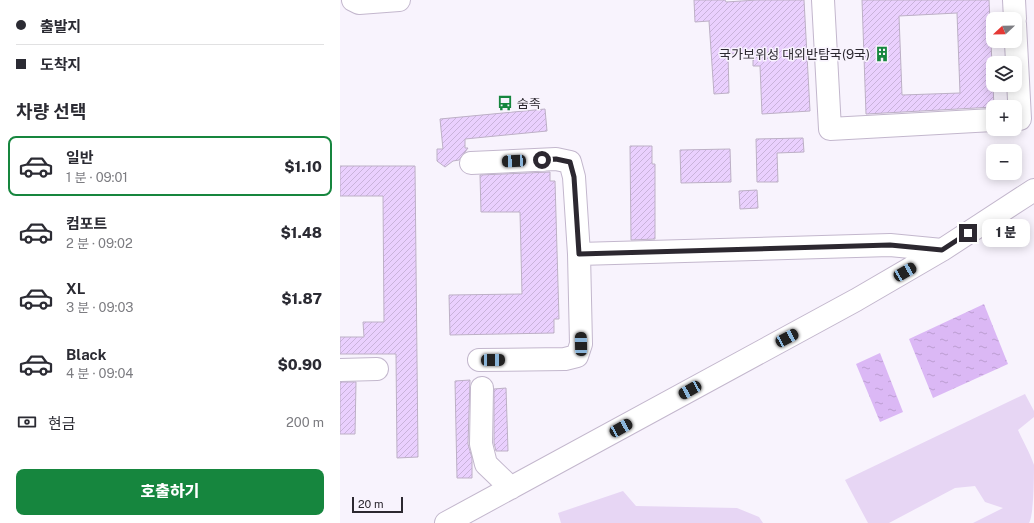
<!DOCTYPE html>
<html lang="ko">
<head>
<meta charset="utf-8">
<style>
  :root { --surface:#fff; --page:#f7f7f7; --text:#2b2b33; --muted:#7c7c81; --line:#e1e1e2; --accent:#16863e }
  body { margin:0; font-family:"Public Sans","Noto Sans KR",sans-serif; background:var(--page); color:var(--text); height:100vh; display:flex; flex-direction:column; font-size:15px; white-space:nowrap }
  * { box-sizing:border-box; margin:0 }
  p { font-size:13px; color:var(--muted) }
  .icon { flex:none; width:22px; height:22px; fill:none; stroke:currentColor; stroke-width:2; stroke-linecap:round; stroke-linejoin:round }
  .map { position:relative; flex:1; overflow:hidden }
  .panel { display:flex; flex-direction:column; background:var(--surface); width:340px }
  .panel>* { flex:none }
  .hud { display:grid; align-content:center; height:88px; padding:0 16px; background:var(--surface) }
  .needle { width:26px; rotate:248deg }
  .buttons { position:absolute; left:646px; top:12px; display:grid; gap:8px }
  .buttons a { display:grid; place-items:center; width:36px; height:36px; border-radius:8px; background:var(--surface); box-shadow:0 2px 10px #0003; font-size:20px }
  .scale { position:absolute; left:12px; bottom:10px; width:51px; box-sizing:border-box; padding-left:4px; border:2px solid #2c2830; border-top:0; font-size:11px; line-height:14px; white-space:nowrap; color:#2c2830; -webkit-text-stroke:3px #f8f3fd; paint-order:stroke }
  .end { position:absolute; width:18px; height:18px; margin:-9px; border:5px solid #2c2830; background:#fff; box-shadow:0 0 0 2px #fff }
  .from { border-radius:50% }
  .bubble { position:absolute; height:28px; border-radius:8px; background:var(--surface); box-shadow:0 2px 10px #0003; font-size:13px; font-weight:800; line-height:28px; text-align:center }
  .car { position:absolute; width:12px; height:24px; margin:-12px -6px; border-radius:5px; box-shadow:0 0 3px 1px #0007; background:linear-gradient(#222 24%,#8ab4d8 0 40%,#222 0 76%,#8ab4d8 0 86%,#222 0) }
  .hud b { display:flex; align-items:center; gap:14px; height:38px; font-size:15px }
  .hud b+b { border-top:1px solid var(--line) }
  .hud i { width:10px; height:10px; background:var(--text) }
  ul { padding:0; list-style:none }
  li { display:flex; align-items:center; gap:12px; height:60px; margin:0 8px 6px; padding:0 8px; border:2px solid transparent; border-radius:8px }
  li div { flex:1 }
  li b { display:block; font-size:15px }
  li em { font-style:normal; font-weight:800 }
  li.on { border-color:var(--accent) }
  li>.icon { width:36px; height:36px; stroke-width:1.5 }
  h2 { padding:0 16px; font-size:18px; line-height:48px }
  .pay { display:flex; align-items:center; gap:10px; height:44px; padding:0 16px; font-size:15px }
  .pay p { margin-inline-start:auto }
  .cta { display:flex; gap:8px; margin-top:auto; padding:8px 16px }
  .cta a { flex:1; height:46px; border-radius:8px; background:var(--accent); color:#fff; font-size:16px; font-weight:800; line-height:46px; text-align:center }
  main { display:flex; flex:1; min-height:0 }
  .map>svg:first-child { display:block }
</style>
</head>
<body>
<main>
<section class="panel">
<div class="hud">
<b><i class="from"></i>출발지</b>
<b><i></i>도착지</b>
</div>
<h2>차량 선택</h2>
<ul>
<li class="on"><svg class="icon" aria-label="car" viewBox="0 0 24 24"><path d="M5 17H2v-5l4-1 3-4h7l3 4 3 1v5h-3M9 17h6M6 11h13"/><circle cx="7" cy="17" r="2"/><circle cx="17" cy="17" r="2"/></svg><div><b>일반</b><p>1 분 · 09:01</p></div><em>$1.10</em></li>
<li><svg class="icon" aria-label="car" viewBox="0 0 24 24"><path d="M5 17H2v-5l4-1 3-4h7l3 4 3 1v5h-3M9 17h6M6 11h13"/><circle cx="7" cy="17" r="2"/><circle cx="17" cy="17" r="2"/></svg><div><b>컴포트</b><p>2 분 · 09:02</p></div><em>$1.48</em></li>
<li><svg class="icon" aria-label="car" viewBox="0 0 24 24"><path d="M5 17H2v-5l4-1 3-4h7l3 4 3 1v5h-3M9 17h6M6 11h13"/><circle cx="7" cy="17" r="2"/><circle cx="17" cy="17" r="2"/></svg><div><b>XL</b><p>3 분 · 09:03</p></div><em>$1.87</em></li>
<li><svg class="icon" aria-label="car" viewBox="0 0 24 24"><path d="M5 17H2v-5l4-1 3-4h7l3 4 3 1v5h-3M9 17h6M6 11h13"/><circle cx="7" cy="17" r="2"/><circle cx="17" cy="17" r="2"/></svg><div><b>Black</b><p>4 분 · 09:04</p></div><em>$0.90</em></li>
</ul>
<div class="pay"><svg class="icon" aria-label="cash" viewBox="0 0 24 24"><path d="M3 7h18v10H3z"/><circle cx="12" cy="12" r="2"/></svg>현금<p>200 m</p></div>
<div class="cta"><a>호출하기</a></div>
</section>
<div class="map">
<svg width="694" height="523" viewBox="0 0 694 523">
  <defs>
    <pattern id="water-ripples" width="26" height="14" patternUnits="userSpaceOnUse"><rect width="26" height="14" fill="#dbb8f5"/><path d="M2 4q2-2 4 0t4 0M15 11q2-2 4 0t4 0" fill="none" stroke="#bc9ed2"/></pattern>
    <pattern id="building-hatch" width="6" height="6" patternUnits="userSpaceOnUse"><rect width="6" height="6" fill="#ead0fe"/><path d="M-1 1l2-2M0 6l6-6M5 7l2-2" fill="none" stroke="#c9b3da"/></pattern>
  </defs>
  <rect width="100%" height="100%" fill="#f8f3fd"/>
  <path fill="#e7d6f4" d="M685,394L694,411V417L678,430C683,441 690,453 694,465C694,475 694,515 689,523H633L663,508L645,502L635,486L615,488L549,523H528L505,480Z
    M283,491L296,506L397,508L419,517L423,523H221L218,513Z"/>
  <path fill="url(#water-ripples)" d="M644,304L668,364L593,398L569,339Z
    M540,353L563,412L540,422L516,364Z"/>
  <path fill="url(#building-hatch)" stroke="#bdb0c6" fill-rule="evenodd" d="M354,0H385L386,2L417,0H464L470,111L422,114L420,66H413V53L388,54L389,93L374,94L369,21L355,22Z
    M522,0H649L654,107L526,114ZM617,13L620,93L562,95L559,16Z
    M205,109L207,131L125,139V148H128L119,160L113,161L105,167L97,161V149H103L100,119Z
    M463,138L464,152L437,153L438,182H417L416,139Z
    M290,146H312V164H315V239L291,240Z
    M390,149L391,182L341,183L340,150Z
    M0,166H75L78,457L57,458L56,354H0V337H24L23,322H44L43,196H0Z
    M210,172V181H215L219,319H214V333L110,335L109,295L182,294L180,212H141L140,175Z
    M417,190L418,208L400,209L399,191Z
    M130,380L128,444L132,458V478H117L115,381Z
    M0,382H16L15,434H0Z
    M166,388L168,451H156L154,443V389Z"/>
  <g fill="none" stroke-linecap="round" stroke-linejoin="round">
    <defs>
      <path id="minor" d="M13,0L19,3L59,0
        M483,0L490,129L653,120
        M674,0L675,19
        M675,24L680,119H675
        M131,163L216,159L230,162L234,177L239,254L241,344L237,356L225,359L139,360
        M239,254L550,245L602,250
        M0,370L37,369
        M142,388L141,444L146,464L171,488
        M106,523L516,300L602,250L694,190"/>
    </defs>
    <use href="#minor" stroke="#c3b7cd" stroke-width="24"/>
    <use href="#minor" stroke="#fff" stroke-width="22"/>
  </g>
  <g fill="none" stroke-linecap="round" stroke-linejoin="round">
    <path stroke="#2c2830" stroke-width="5" d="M202,160L216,159L230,162L234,177L239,254L550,245L602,250L628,233"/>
  </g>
  <defs>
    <symbol id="building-bare" viewBox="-9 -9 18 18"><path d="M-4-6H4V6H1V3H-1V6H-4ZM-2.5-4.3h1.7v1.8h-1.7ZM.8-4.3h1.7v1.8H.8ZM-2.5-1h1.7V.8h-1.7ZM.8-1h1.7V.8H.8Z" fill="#16863e" stroke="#f8f3fd" stroke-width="2.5" paint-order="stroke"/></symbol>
    <symbol id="bus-bare" viewBox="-9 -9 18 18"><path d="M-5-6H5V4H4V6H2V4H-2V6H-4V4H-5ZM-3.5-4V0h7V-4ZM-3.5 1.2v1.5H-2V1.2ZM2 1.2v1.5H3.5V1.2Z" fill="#16863e" stroke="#f8f3fd" stroke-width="2.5" paint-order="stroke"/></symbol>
  </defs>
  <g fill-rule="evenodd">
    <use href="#building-bare" x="531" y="43" width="22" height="22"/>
    <use href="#bus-bare" x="154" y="92" width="22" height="22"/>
  </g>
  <g text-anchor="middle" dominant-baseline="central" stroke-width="3" stroke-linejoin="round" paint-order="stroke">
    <g font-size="13" fill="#2c2830" stroke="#f8f3fd" text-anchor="end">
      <text x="530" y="54">국가보위성 대외반탐국(9국)</text>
      <text x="177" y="103" text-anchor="start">숨족</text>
    </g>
  </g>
</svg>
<div class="buttons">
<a><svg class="needle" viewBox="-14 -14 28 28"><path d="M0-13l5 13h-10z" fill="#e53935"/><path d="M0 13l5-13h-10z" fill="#7c7c81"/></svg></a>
<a><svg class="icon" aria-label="layers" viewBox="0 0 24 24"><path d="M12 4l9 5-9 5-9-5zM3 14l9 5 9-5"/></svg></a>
<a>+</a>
<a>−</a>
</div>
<div class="scale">20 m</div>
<i class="end from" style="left:202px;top:160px"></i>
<i class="end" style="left:628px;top:233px"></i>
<div class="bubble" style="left:642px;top:219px;width:48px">1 분</div>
<i class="car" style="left:174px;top:161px;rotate:267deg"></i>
<i class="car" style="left:565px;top:272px;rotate:60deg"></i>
<i class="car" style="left:447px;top:338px;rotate:62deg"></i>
<i class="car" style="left:241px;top:344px;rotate:359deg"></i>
<i class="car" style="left:153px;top:360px;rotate:89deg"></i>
<i class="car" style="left:350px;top:390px;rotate:241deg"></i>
<i class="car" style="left:281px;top:428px;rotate:61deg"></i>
</div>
</main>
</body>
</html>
